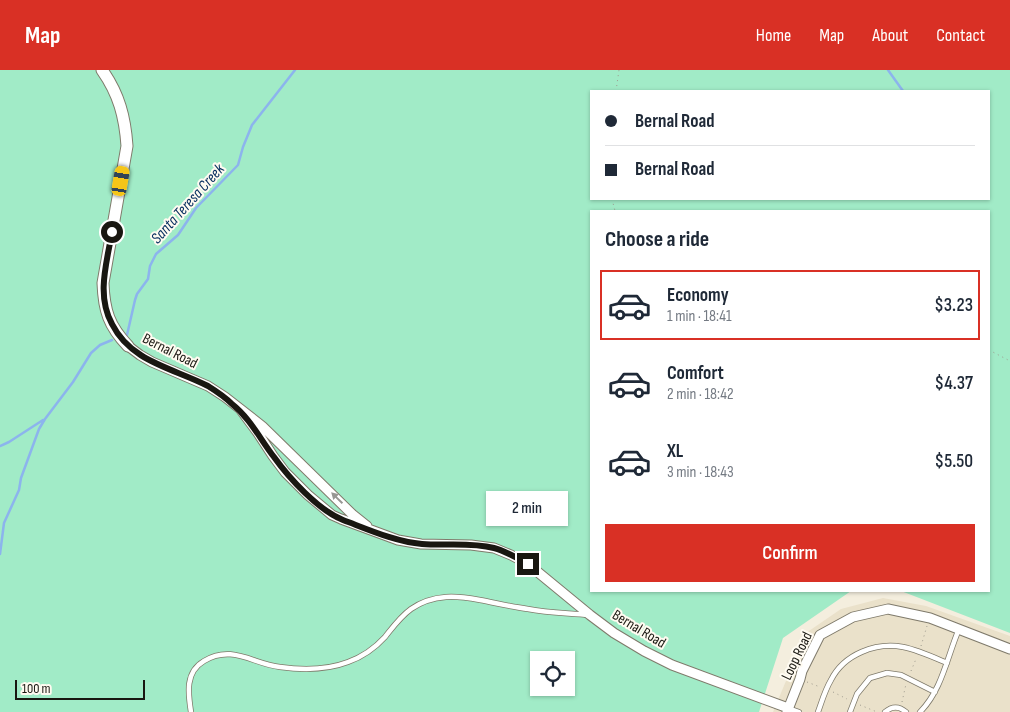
<!DOCTYPE html>
<html lang="en">
<head>
<meta charset="utf-8">
<style>
  :root { --surface:#fff; --page:#f2f2f3; --text:#1f2937; --muted:#747a83; --line:#e0e1e3; --accent:#d93025 }
  body { margin:0; font-family:"Sofia Sans Condensed",sans-serif; background:var(--page); color:var(--text); height:100vh; display:flex; flex-direction:column; font-size:19px; white-space:nowrap }
  * { box-sizing:border-box; margin:0 }
  p { font-size:16px; color:var(--muted) }
  .icon { flex:none; width:28px; height:28px; fill:none; stroke:currentColor; stroke-width:2; stroke-linecap:round; stroke-linejoin:round }
  .map { position:relative; flex:1; overflow:hidden }
  .details { position:absolute; left:590px; top:140px; width:400px; height:382px; display:flex; flex-direction:column; background:var(--surface); border-radius:0px; box-shadow:0 1px 4px #0004 }
  .details>* { flex:none }
  .banner { position:absolute; left:590px; top:20px; width:400px; height:110px; border-radius:0px; box-shadow:0 1px 4px #0004; display:grid; align-content:center; height:110px; padding:0 15px; background:var(--surface) }
  .controls { position:absolute; left:530px; top:581px; display:grid; gap:10px }
  .controls a { display:grid; place-items:center; width:45px; height:45px; border-radius:0px; background:var(--surface); box-shadow:0 1px 4px #0004; font-size:25px }
  .scale { position:absolute; left:15px; bottom:12px; width:130px; box-sizing:border-box; padding-left:5px; border:2px solid #191711; border-top:0; font-size:14px; line-height:18px; white-space:nowrap; color:#191711; -webkit-text-stroke:4px #fffbf1; paint-order:stroke }
  .end { position:absolute; width:22px; height:22px; margin:-11px; border:6px solid #191711; background:#fff; box-shadow:0 0 0 2px #fff }
  .from { border-radius:50% }
  .bubble { position:absolute; height:35px; border-radius:0px; background:var(--surface); box-shadow:0 1px 4px #0004; font-size:16px; font-weight:600; line-height:35px; text-align:center }
  .car { position:absolute; width:15px; height:30px; margin:-15px -8px; border-radius:6px; box-shadow:0 0 4px 1px #0007; background:linear-gradient(#f5c518 24%,#345 0 40%,#f5c518 0 76%,#345 0 86%,#f5c518 0) }
  .banner b { display:flex; align-items:center; gap:18px; height:48px; font-size:19px }
  .banner b+b { border-top:1px solid var(--line) }
  .banner i { width:12px; height:12px; background:var(--text) }
  ul { padding:0; list-style:none }
  li { display:flex; align-items:center; gap:15px; height:70px; margin:0 10px 8px; padding:0 5px; border:2px solid transparent; border-radius:0px }
  li div { flex:1 }
  li b { display:block; font-size:19px }
  li em { font-style:normal; font-weight:600 }
  li.on { border-color:var(--accent) }
  li>.icon { width:45px; height:45px; stroke-width:1.5 }
  h2 { padding:0 15px; font-size:22px; line-height:60px }
  .cta { display:flex; gap:10px; margin-top:auto; padding:10px 15px }
  .cta a { flex:1; height:58px; border-radius:0px; background:var(--accent); color:#fff; font-size:20px; font-weight:600; line-height:58px; text-align:center }
  header { display:flex; align-items:center; gap:30px; box-sizing:border-box; height:70px; padding:0 25px; background:var(--accent); color:#fff }
  header strong { font-size:24px }
  nav { display:flex; gap:28px; margin-inline-start:auto; font-size:18px }
  .map>svg:first-child { display:block }
</style>
</head>
<body>
<header>
<strong>Map</strong>
<nav><a>Home</a><a>Map</a><a>About</a><a>Contact</a></nav>
</header>
<div class="map">
<svg width="1010" height="642" viewBox="0 0 1010 642">
  <rect width="100%" height="100%" fill="#f4eede"/>
  <path fill="#eae1ca" d="M883,528L926,536L1010,566V642H773L806,563L841,539Z"/>
  <path fill="#a1ebc7" fill-rule="evenodd" d="M0,0H1010V563L901,521H989V141H591V521H851L783,568L759,642H0ZM591,21H989V129H591ZM539,590H566V618H539Z"/>
  <g fill="none" stroke-linecap="round" stroke-linejoin="round">
    <path stroke="#8cb4ed" stroke-width="2.5" d="M888,0L903,21
      M127,265L135,230L137,224L148,209L150,196L156,184L178,165L196,138L238,95L243,77L252,55L295,0
      M0,376L9,372L43,350
      M0,484L4,453L19,420L21,408L39,359L45,349L73,312L91,283L100,275L112,270"/>
    <defs>
      <path id="service" d="M788,638L799,642
        M191,642C188,623 185,602 204,591C232,574 253,594 280,597C302,600 327,600 348,592C362,587 375,578 385,567C393,557 400,547 411,539C421,532 433,528 446,527C457,526 469,528 480,530C496,533 512,537 528,539C548,543 569,543 589,545
        M818,642C822,631 825,620 831,610C844,584 876,572 903,577C918,580 933,587 947,593
        M850,642L857,624L870,608L887,603L901,605L935,622
        M885,642C892,636 899,636 906,642
        M920,642C942,620 947,587 959,559"/>
      <path id="minor" d="M128,276L140,285L152,292L208,316L225,327L262,356L352,444L367,456
        M241,340L258,363L273,386L285,402L308,425L332,445L341,449L398,470L421,474L471,475L494,478L511,485L528,494L590,545L614,563L644,581L672,595L788,638
        M787,642L800,609L802,601L820,565L853,547L888,539L930,548L1010,579"/>
      <path id="tertiary" d="M102,0C119,24 125,47 127,76L103,213C104,241 109,256 128,276"/>
    </defs>
    <use href="#service" stroke="#7f7a6b" stroke-width="6"/>
    <use href="#minor" stroke="#7f7a6b" stroke-width="11"/>
    <use href="#tertiary" stroke="#7f7a6b" stroke-width="13"/>
    <path stroke="#9d998d" stroke-width="1" stroke-dasharray="1 4" stroke-linecap="butt" d="M616,21L619,0
      M612,129L615,141
      M989,280L1010,291
      M921,576L927,556
      M911,601L916,589
      M807,612L820,617
      M833,622L847,629
      M902,632L906,614
      M860,635L877,642"/>
    <use href="#service" stroke="#fff" stroke-width="4.5"/>
    <use href="#minor" stroke="#fff" stroke-width="9"/>
    <use href="#tertiary" stroke="#fff" stroke-width="11"/>
  </g>
  <defs><path id="oneway-solid" d="M-6-.8H1V-3.2L6.5 0L1 3.2V.8H-6Z" transform="scale(1.25)"/></defs>
  <use fill="#989794" href="#oneway-solid" transform="translate(337 428) rotate(-136)"/>
  <g fill="none" stroke-linecap="round" stroke-linejoin="round">
    <path stroke="#191711" stroke-width="6" d="M112,162C107,192 96,225 112,254C131,292 173,298 208,316C216,321 225,327 232,334C250,348 260,369 274,387C289,408 318,440 343,450C367,459 396,472 422,474C446,476 470,472 494,478C506,481 517,488 528,494"/>
  </g>
  <g text-anchor="middle" dominant-baseline="central" stroke-width="4" stroke-linejoin="round" paint-order="stroke">
    <g font-size="15" fill="#191711" stroke="#fffbf1">
      <text transform="translate(170 281) rotate(27)">Bernal Road</text>
      <text transform="translate(639 559) rotate(31)">Bernal Road</text>
      <text transform="translate(797 586) rotate(-64)">Loop Road</text>
    </g>
    <g font-size="16" font-style="italic" fill="#082f60" stroke="#fffbf1">
      <text transform="translate(188 134) rotate(-48)">Santa Teresa Creek</text>
    </g>
  </g>
</svg>
<div class="controls">
<a><svg class="icon" aria-label="locate" viewBox="0 0 24 24"><circle cx="12" cy="12" r="6"/><path d="M12 2v4M12 18v4M2 12h4M18 12h4"/></svg></a>
</div>
<div class="scale">100 m</div>
<i class="end from" style="left:112px;top:162px"></i>
<i class="end" style="left:528px;top:494px"></i>
<div class="bubble" style="left:486px;top:421px;width:82px">2 min</div>
<i class="car" style="left:121px;top:111px;rotate:10deg"></i>
<div class="banner">
<b><i class="from"></i>Bernal Road</b>
<b><i></i>Bernal Road</b>
</div>
<section class="details">
<h2>Choose a ride</h2>
<ul>
<li class="on"><svg class="icon" aria-label="car" viewBox="0 0 24 24"><path d="M5 17H2v-5l4-1 3-4h7l3 4 3 1v5h-3M9 17h6M6 11h13"/><circle cx="7" cy="17" r="2"/><circle cx="17" cy="17" r="2"/></svg><div><b>Economy</b><p>1 min · 18:41</p></div><em>$3.23</em></li>
<li><svg class="icon" aria-label="car" viewBox="0 0 24 24"><path d="M5 17H2v-5l4-1 3-4h7l3 4 3 1v5h-3M9 17h6M6 11h13"/><circle cx="7" cy="17" r="2"/><circle cx="17" cy="17" r="2"/></svg><div><b>Comfort</b><p>2 min · 18:42</p></div><em>$4.37</em></li>
<li><svg class="icon" aria-label="car" viewBox="0 0 24 24"><path d="M5 17H2v-5l4-1 3-4h7l3 4 3 1v5h-3M9 17h6M6 11h13"/><circle cx="7" cy="17" r="2"/><circle cx="17" cy="17" r="2"/></svg><div><b>XL</b><p>3 min · 18:43</p></div><em>$5.50</em></li>
</ul>
<div class="cta"><a>Confirm</a></div>
</section>
</div>
</body>
</html>
